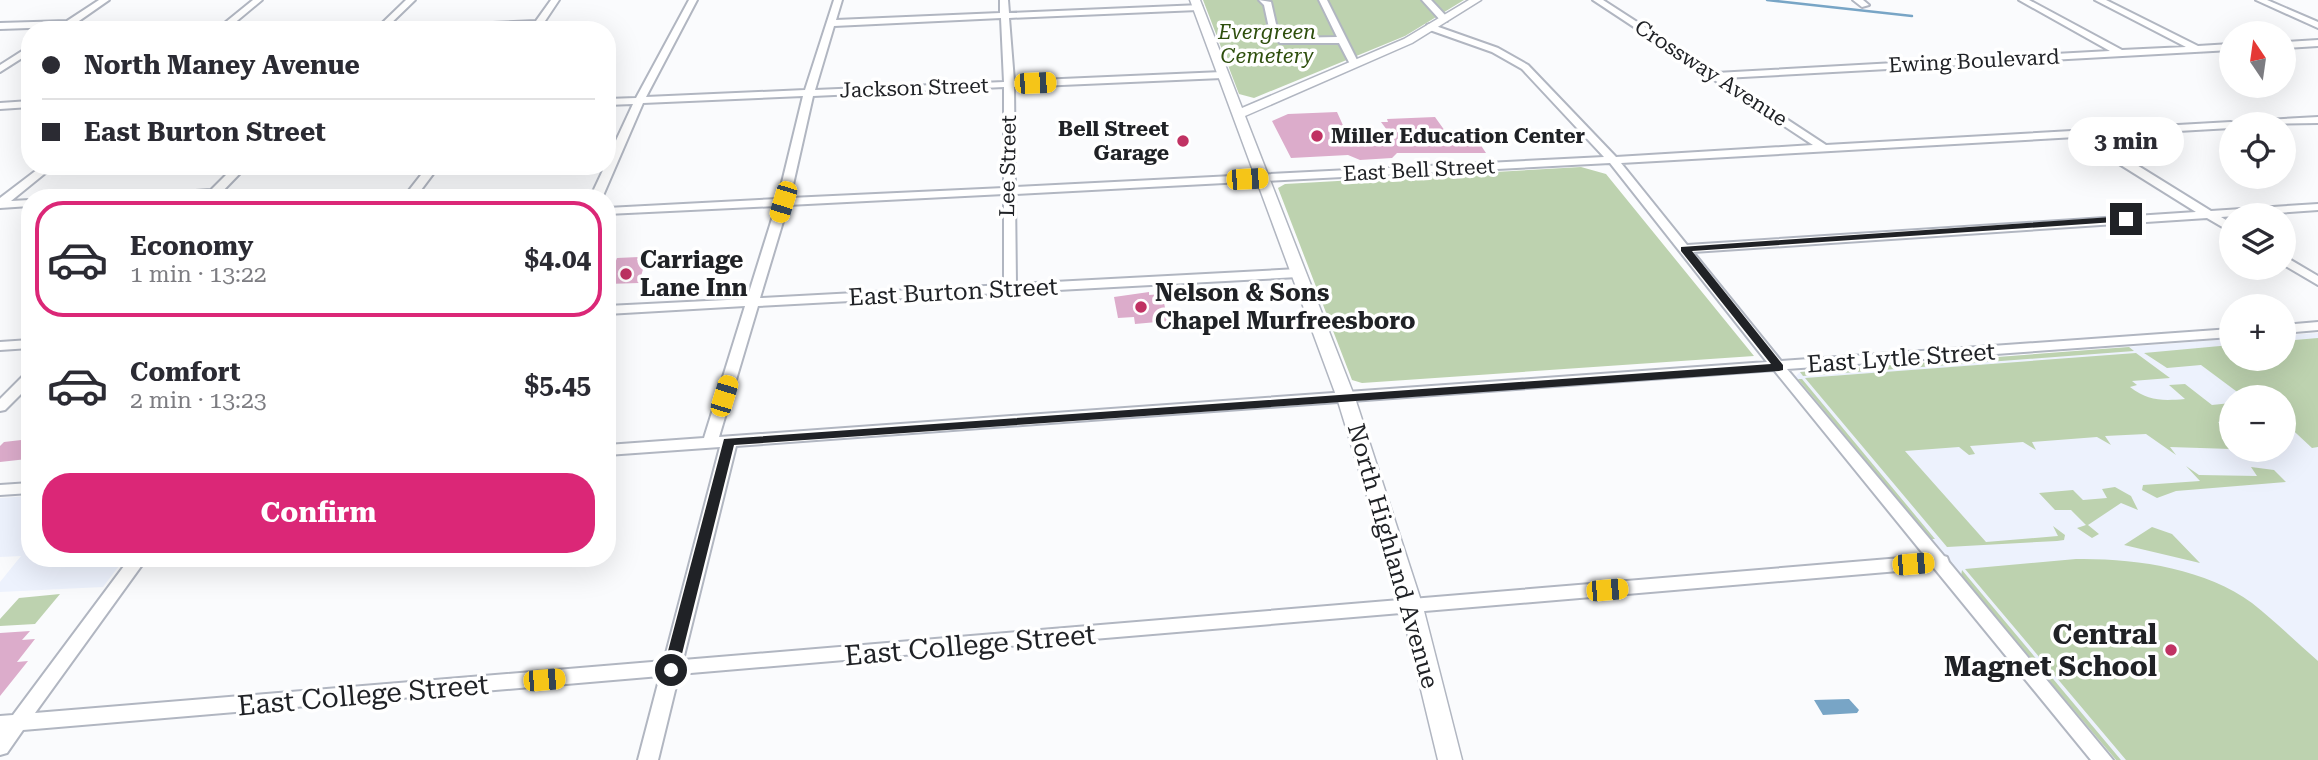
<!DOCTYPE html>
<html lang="en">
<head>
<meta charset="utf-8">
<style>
  :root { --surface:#fff; --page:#f2f2f3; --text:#2b2b33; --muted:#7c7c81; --line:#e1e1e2; --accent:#db2777 }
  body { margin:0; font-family:"Roboto Serif",serif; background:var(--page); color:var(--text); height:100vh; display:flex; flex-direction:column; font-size:26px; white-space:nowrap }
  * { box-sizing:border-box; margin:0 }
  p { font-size:23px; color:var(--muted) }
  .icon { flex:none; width:38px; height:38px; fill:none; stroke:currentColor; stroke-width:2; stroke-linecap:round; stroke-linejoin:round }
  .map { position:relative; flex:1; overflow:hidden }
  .drawer { position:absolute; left:21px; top:189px; width:595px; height:378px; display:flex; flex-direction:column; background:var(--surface); border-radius:28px; box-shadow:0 7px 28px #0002 }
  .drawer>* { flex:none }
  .hud { position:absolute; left:21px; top:21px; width:595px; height:154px; border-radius:28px; box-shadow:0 7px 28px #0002; display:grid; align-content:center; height:154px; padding:0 21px; background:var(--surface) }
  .needle { width:46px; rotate:347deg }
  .controls { position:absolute; left:2219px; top:21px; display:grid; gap:14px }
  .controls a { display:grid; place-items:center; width:77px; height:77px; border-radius:50%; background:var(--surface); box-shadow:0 7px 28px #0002; font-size:35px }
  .end { position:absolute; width:32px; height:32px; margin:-16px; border:9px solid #202226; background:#fff; box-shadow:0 0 0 4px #fff }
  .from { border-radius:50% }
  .bubble { position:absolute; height:49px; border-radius:24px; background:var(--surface); box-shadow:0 7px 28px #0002; font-size:23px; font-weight:700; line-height:49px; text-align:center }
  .car { position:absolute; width:21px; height:42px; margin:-21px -10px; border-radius:9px; box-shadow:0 0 5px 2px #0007; background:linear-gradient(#f5c518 24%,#345 0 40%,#f5c518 0 76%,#345 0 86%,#f5c518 0) }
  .hud b { display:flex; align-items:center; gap:24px; height:66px; font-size:26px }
  .hud b+b { border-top:2px solid var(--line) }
  .hud i { width:18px; height:18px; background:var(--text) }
  ul { padding:12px 0 0; list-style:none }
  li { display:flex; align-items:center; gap:21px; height:116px; margin:0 14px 10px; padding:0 7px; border:4px solid transparent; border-radius:28px }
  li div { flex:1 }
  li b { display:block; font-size:26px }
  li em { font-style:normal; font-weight:700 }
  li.on { border-color:var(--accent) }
  li>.icon { width:63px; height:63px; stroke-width:1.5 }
  .cta { display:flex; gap:14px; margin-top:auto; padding:14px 21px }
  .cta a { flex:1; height:80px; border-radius:28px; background:var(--accent); color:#fff; font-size:28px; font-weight:700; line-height:80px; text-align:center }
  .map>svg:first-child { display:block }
</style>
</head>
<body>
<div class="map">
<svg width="2318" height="760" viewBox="0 0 2318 760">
  <rect width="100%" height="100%" fill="#fafbfd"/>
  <path fill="#edf2fd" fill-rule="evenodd" d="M2318,333V760H2115L1796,376L1800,372L2231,339V359H2284V335ZM2231,397H2284V450H2231Z
    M30,496V558H125L103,587L0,592V582L21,556L0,557V498Z"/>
  <path fill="#bdd2af" d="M1203,0H1464L1405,36L1254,98L1239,94Z
    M1581,167L1606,174L1754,356L1362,383L1352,380L1278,188L1285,184Z
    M2318,338V447L2312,448L2284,422V397H2244L2201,365L2167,368L2144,353L2231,345V359H2284V341Z
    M2129,347L2134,351L1803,376L1800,372Z
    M2136,353L2170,378L2132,381L2137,385L2130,387C2148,401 2162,401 2185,399L2169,385L2185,384L2212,405L2231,403V420L2218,422L2231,433V449L2170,447L2176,455L2146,434L2105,436L2111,445L2097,437L2032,442L2036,450L2023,442L1970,446L1975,454L1969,455L1959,447L1905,451L1986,542L2058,536L2053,526L2065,535L2064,540L2057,541L1947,547L1805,378Z
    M1798,379H1802L1935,539H1931Z
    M2186,466L2199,475L2257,476L2251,467L2274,470L2286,482L2176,491L2157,498L2142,490L2143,485L2200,481Z
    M2115,487L2131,496L2138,510L2121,503L2088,525L2099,534L2092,538L2077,528L2086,525L2071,510H2055L2039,493L2073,490L2083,500L2107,498L2102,489Z
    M2152,527L2172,534L2200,563L2124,545Z
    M2076,559C2133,558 2205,568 2252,603C2275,621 2296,642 2318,661V760H2126L1965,569Z
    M1962,570L1982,594L2121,760H2116L1961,576Z
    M60,594L35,624L0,626V619L19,598Z"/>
  <path fill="#78a5c6" d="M1849,699L1859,710L1857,713L1823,715L1814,700Z"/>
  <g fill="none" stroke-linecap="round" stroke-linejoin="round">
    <path stroke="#78a5c6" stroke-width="2.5" d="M1767,0L1912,16"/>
  </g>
  <path fill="#dcaccb" d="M1337,112L1346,132L1363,138L1389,140L1382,130H1387L1381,122H1388L1387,119L1435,117L1445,131H1452L1458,138H1476L1486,153H1397L1392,158L1360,160L1348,155L1291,158L1272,121L1288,114Z
    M639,257L637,260L646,259L639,283L607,284L617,258Z
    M1149,292V295L1162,294L1168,321L1135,324L1134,317L1118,318L1114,297Z
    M30,439L27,459L0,462V446L4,442Z
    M30,631L22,640L35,639L17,662L28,661L0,696V633Z"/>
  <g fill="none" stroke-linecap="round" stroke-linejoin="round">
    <defs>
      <path id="minor" d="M99,0H109L66,30H57L58,27L0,29V23L67,21Z
        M253,0H262L226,30H216Z
        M406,0H415L384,30H375Z
        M551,0H559L539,30H530L532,27L397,30L401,27L536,21Z
        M689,0H697L646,97L805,90L834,0H842L836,20L1000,13V0H1008L1009,13L1201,5L1202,7L1198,10L1009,18L1014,81L1222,72L1227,75L1222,78L1014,87L1015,187L1604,157L1522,69L1492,52L1427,29V25L1430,24L1498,48L1528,65L1616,157L1813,145L1593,0H1603L1716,73L2110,51L2019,0H2029L2122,50L2186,47L2095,0H2106L2198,46L2231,44V50L1724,78L1826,145L2231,122L2236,124H2231V128L2090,136L2211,211L2318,204V210L2221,217L2231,223V232L2207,218L1693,252L1781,361L2231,329V337L1787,369L1944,556L1947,557L1949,562L2113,760H2091L1934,568L679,674L658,760H638L660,676L23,730L7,753L0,755V716L13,715L130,558H147L35,713L664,661L720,447L607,455V445L704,438L745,306L607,314V306L747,299L776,206L607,214V208L778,199L803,96L643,103L602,198H590L605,166H607V160L633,104L607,105V99L636,98ZM1001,18L1004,82L815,90L834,26ZM1004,87V188L790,198L813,96ZM2076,137L2196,212L1687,245L1621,163ZM1610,163L1767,362L719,437L758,306L1298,277L1304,273L1298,269L1016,284L1015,194ZM1004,194V285L760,298L788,205ZM1774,370L1925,556L683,660L736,446Z
        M1259,0L1271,2L1276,24L1285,38L1337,37L1319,0H1327L1359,64L1351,66L1339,43H1280L1269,28L1264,5Z
        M1422,0H1431L1447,17V21H1441Z
        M1853,0H1863L1869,5L1862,7Z
        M2256,0H2267L2318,22V28Z
        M2318,40V46L2284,48V42Z
        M30,46V53L0,72V65Z
        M30,101V107L0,109V103Z
        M2318,117V123L2244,124L2249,121Z
        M42,166H54L11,201L30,200V206L0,208V198Z
        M235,166H247L216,198H127L133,195L211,190Z
        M428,166H439L415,198H403Z
        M2284,256L2318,276V285L2284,265Z
        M2318,322V330L2284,333V325Z
        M30,340V348L0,350V342Z
        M30,373V385L5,410L0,411V399L25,374Z
        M30,483V493L0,495V485Z"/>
      <path id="tertiary" d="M1190,0H1200L1242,108L1404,39L1469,0H1481L1412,43L1245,116L1355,398L1423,607L1462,760H1438L1401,607L1337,398Z"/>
    </defs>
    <use href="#minor" stroke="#b1b6c1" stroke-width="4"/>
    <use href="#tertiary" stroke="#b1b6c1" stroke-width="3"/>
    <use href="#minor" fill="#fff" fill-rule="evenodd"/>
    <use href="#tertiary" fill="#fff" fill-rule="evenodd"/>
  </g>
  <path fill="#202226" d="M2126,216L2129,221L1692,251L1783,365V370L1779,371L734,445L678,670L671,676L663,670L724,439L1771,364L1681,251V247Z"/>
  <g fill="#c03263" stroke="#fff" stroke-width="2.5">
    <circle cx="1317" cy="136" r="7"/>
    <circle cx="1183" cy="141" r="7"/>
    <circle cx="626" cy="274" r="7"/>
    <circle cx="1141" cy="307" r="7"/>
    <circle cx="2171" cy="650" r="7"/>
  </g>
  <g text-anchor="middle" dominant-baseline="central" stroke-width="7" stroke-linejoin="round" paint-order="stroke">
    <g font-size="21" font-style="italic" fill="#2e4f0d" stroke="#fff">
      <text x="1267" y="32">Evergreen<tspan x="1267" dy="24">Cemetery</tspan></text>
    </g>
    <g font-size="21" fill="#202226" stroke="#fff">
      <text transform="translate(1974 61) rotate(-3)">Ewing Boulevard</text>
      <text transform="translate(1711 73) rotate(33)">Crossway Avenue</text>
      <text transform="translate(914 88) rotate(-2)">Jackson Street</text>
      <text transform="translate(1008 166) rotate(-89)">Lee Street</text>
      <text transform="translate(1419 170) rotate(-3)">East Bell Street</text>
    </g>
    <g font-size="21" font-weight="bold" fill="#202226" stroke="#fff" text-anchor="end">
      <text x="1169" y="129">Bell Street<tspan x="1169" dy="24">Garage</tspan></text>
      <text x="1331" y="136" text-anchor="start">Miller Education Center</text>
    </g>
    <g font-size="24" font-weight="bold" fill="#202226" stroke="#fff" text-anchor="start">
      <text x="640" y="260">Carriage<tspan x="640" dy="28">Lane Inn</tspan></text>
      <text x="1155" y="293">Nelson &amp; Sons<tspan x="1155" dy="28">Chapel Murfreesboro</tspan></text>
    </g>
    <g font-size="24" fill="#202226" stroke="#fff">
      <text transform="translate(953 292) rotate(-3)">East Burton Street</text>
      <text transform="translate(1901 358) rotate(-4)">East Lytle Street</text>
      <text transform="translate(1393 556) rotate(74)">North Highland Avenue</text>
    </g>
    <g font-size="28" font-weight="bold" fill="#202226" stroke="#fff" text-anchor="end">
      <text x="2157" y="634">Central<tspan x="2157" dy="32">Magnet School</tspan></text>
    </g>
    <g font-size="28" fill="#202226" stroke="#fff">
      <text transform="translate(970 645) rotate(-5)">East College Street</text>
      <text transform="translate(363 695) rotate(-5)">East College Street</text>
    </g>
  </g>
</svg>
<div class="controls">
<a><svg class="needle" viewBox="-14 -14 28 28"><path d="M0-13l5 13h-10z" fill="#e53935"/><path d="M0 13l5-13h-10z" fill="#7c7c81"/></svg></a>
<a><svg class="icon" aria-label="locate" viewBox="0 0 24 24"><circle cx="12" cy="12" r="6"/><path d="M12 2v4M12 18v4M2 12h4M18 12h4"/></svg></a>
<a><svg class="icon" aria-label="layers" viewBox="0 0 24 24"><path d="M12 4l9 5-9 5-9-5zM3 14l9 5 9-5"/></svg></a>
<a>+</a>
<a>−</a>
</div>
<i class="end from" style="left:671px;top:670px"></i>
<i class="end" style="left:2126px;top:219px"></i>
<div class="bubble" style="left:2068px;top:117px;width:116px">3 min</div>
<i class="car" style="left:1035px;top:83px;rotate:88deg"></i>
<i class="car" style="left:1247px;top:179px;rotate:87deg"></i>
<i class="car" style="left:783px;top:202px;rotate:197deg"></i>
<i class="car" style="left:724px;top:396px;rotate:17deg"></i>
<i class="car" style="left:1913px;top:564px;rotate:85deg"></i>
<i class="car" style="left:1607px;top:590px;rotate:85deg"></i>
<i class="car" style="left:544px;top:680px;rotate:85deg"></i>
<div class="hud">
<b><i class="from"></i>North Maney Avenue</b>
<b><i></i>East Burton Street</b>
</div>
<section class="drawer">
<ul>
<li class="on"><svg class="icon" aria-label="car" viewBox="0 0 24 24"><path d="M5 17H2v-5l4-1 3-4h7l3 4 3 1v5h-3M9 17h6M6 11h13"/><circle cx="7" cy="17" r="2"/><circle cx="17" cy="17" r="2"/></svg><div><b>Economy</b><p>1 min · 13:22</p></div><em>$4.04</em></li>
<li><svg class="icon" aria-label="car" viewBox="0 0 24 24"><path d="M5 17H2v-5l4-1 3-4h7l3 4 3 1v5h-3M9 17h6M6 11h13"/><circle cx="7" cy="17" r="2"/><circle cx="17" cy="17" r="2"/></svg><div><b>Comfort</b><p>2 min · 13:23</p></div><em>$5.45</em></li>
</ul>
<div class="cta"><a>Confirm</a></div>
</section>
</div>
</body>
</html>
